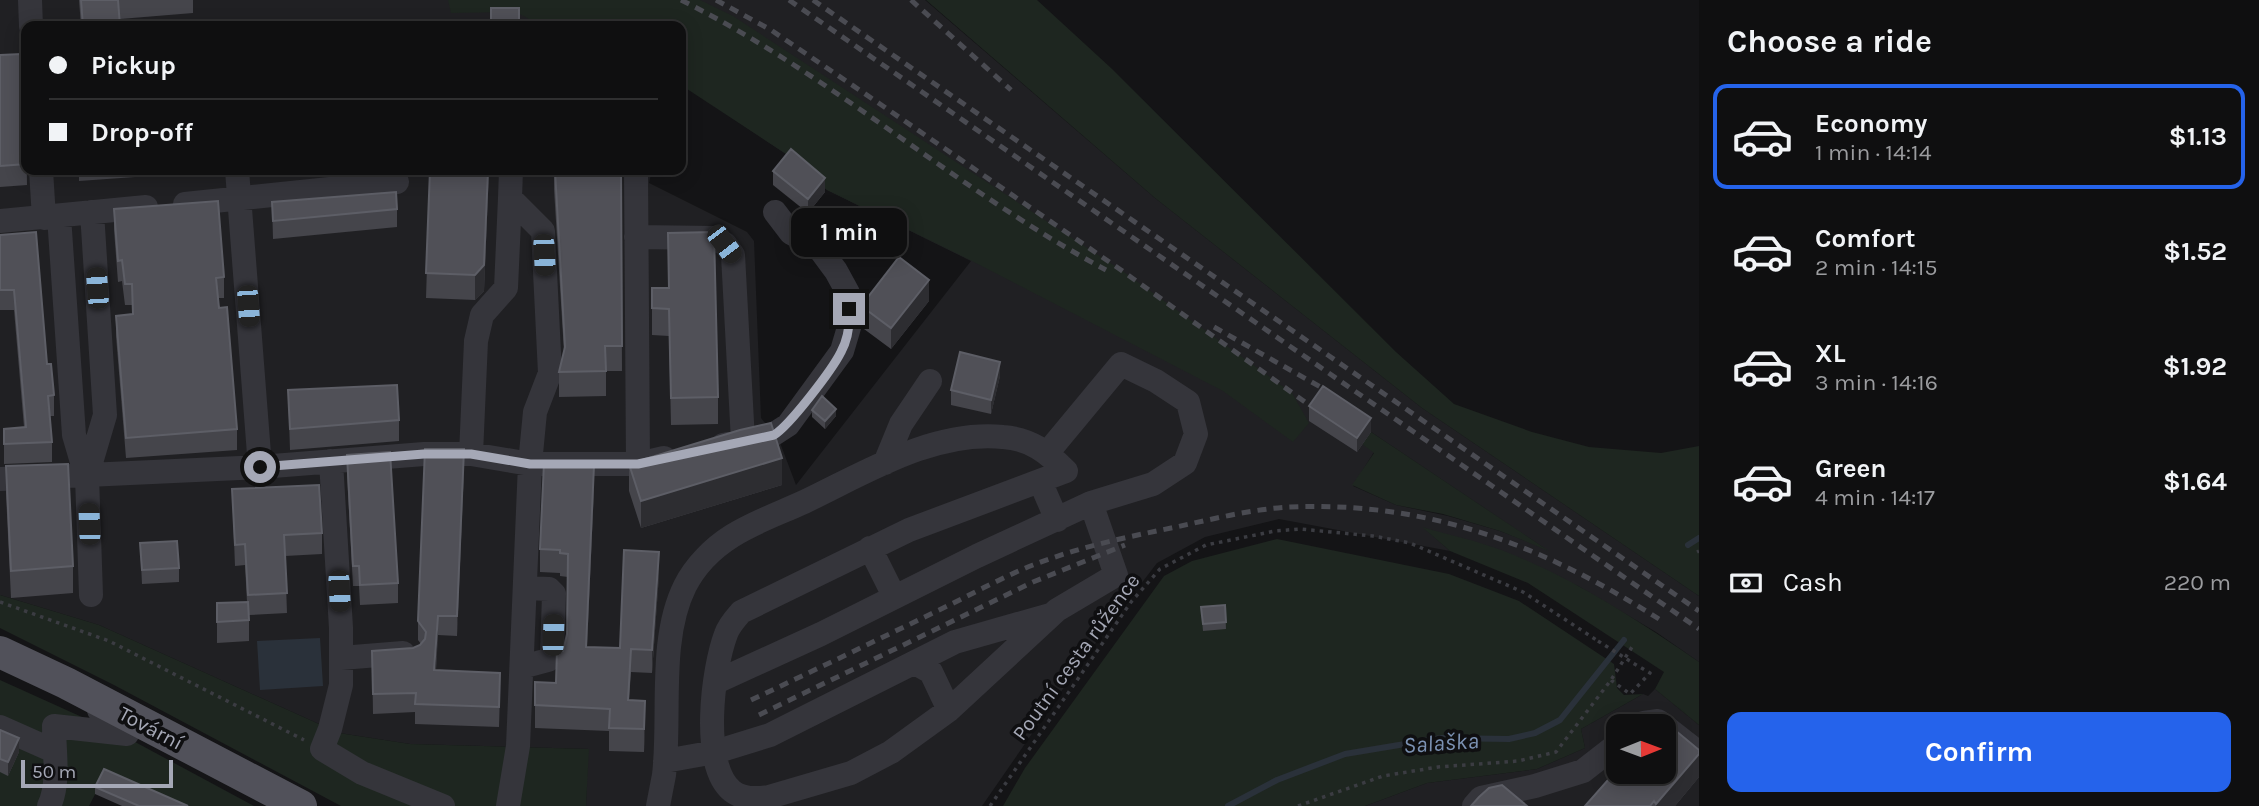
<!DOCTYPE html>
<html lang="en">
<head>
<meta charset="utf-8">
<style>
  :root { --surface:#0f0f10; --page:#1d1d1e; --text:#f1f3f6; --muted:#9b9c9f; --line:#2f2f30; --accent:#2563eb }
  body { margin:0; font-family:Karla,sans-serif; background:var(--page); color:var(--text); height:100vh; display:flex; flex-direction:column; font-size:26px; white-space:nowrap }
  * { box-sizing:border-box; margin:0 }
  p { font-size:23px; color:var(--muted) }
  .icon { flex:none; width:38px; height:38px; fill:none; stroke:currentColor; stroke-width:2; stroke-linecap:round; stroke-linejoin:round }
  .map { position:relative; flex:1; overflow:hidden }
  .details { display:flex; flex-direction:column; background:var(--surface); width:560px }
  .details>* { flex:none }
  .banner { position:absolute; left:21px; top:21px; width:665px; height:154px; border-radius:14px; box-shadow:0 4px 18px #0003,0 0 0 2px var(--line); display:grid; align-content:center; height:154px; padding:0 28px; background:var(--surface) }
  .needle { width:46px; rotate:89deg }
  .tools { position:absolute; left:1606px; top:714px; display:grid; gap:14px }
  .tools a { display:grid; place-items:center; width:70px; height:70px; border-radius:14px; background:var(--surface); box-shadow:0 4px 18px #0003,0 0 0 2px var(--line); font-size:35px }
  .scale { position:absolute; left:21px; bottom:18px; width:152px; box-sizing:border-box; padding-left:7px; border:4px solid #a5a8b6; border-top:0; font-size:19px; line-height:24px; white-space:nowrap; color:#a5a8b6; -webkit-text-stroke:5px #0f0f11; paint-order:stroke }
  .end { position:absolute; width:32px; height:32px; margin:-16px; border:9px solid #a5a8b6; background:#111; box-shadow:0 0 0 4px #111 }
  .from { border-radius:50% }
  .bubble { position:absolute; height:49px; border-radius:14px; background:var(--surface); box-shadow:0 4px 18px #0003,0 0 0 2px var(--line); font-size:23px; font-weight:700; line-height:49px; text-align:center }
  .car { position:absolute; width:21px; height:42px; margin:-21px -10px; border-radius:9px; box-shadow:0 0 5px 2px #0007; background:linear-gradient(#222 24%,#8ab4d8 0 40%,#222 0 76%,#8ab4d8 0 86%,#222 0) }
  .banner b { display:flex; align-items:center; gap:24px; height:66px; font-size:26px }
  .banner b+b { border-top:2px solid var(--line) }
  .banner i { width:18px; height:18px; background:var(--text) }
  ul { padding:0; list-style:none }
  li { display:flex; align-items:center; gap:21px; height:105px; margin:0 14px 10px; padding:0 14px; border:4px solid transparent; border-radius:14px }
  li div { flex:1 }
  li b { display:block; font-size:26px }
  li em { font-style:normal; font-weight:700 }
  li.active { border-color:var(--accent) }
  li>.icon { width:63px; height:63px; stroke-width:1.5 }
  h2 { padding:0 28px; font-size:32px; line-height:84px }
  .pay { display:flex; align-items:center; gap:18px; height:77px; padding:0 28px; font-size:26px }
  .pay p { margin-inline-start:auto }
  .action { display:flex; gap:14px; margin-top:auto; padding:14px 28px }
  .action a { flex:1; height:80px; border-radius:14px; background:var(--accent); color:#fff; font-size:28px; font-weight:700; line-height:80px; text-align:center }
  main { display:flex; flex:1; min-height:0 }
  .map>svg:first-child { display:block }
</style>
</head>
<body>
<main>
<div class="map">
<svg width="1699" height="806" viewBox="0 0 1699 806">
  <rect width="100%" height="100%" fill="#141416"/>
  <path fill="#202023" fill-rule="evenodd" d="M0,0H925L1155,198L1422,408L1699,596V662L1656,632L1578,586L1424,528L1450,551L1279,519L1205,537L1157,563L1085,657L982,806H586L588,749L410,744L339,733L99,625L0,595ZM26,26H681V96L686,87L786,154L827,190L971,261L796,485L779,440L761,418L754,241L747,232L649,183L652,170H26ZM1371,432L1544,548L1500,531L1448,516L1396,505L1353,486L1374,452L1363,444Z
    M1655,689L1699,725V806H1365L1427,783L1537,769L1585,748L1581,729L1643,694L1648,696ZM1619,726H1664V772H1619Z"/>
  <path fill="#1e2620" d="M448,0H700L733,16L1121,270L1292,393L1309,423L1293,442L1223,391L972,261L827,190L786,154L681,85V26H542L516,12L451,13Z
    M926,0H1037L1111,68L1396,352L1454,404L1532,432L1589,447L1661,453L1699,446V596L1422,408L1155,198Z
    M1371,432L1549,551L1500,531L1443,514L1396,505L1352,485L1374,453L1362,444Z
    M1422,527C1449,535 1478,541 1504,551C1573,578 1638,620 1699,662V725L1655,689L1664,672L1528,583L1450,551Z
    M1277,539L1449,574L1519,601L1614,664L1617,688L1624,695L1643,694L1581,729L1585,748L1537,769L1427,783L1365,806H1003L1025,768L1164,576L1192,561Z
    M0,595L99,625L339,733L410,744L589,749L586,806H341L114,685L0,628Z
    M0,680L124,736L254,806H171L104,777L89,806H0Z"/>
  <path fill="#2a313a" d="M320,638L323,686L260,690L257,641Z"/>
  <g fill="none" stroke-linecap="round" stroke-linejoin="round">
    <path stroke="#2a313a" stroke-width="6" d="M1688,545L1699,538
      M1228,806L1277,780L1345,754L1441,738L1509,739L1535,733L1560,720L1624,640"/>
    <path stroke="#3b3c42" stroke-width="3.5" stroke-dasharray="3.5 5" stroke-linecap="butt" d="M1697,552L1699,551
      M0,602L109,641L304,740
      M1611,680L1630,694L1650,673L1633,663
      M990,806L1131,602L1160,569L1206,545L1275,531L1300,529L1373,536L1410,543L1523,592L1598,641
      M1298,806L1383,776L1438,767L1518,761L1556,752L1611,680L1632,647"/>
    <path stroke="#35353b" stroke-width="24" d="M30,0L31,26
      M41,170L44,218
      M237,170L260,467
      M636,170L638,464
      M185,204L397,182
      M59,216L74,435L86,476
      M0,221L146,207
      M636,237L713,238L725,244L733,255L743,441L723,445
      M743,441L774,434L788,425L842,351L850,324L848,293L836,271L819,248L791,233L775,212
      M1048,452L1121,364L1156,381L1188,402L1196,434L1185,463L1153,484L1091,503
      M471,454L476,341L482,315L506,288L510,198
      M331,461L341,628V685L330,729L322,749L362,773L443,806
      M885,463L901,424L930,381
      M0,479L260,467L424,454H471L530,464H638L664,458
      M1040,481L1057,520
      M870,548L894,596
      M91,595L87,476L105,415L92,212
      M341,658L403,653
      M915,663L931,672L949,710
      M522,667L548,660L552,656L554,594L549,589L525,588
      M1640,726L1644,723L1658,721L1699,753
      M0,727L54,751
      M665,761L715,752L770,735L955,642L1050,615
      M49,806C60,783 54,751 54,726L127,734L99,710
      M508,806L518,746L530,464L535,412L550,373L543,231L510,198L511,170
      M658,806C660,796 662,785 664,775C671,716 658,640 685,586C695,566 713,548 732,536C754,522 780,513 804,502C865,473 933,430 1003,437C1031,439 1047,452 1066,471L909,530L741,612C735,619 729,625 726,634C713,668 700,765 732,791C742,799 756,799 769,797L851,773L891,752L949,710L1057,610L1116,575L1091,503L977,556L821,634L716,682
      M1474,806L1481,798L1535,786L1583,771L1619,743"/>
    <path stroke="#51515a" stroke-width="32" d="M0,652L66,683L301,806"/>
    <path stroke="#4a4b52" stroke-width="5" stroke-dasharray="9 7" stroke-linecap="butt" d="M681,0C832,75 958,191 1106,270
      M716,0L771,30L880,104L1121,270L1326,417
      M789,0L1699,629
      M813,0L1699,611
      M911,0L1011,90
      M1214,327L1324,389
      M751,700C813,671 875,641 937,611C969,596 1000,578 1033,565C1079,547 1127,537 1176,527C1213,519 1252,509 1290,507C1430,501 1543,546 1659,619
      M759,715L1033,582L1125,545"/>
    <path stroke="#3b3c42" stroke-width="3.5" stroke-dasharray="3.5 5" stroke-linecap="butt" d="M1598,641L1633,663"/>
  </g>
  <path fill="#45454b" d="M79,0H193V13L120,19V26H81Z
    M0,55L26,114L27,185L0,187Z
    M79,170H205V172L79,181Z
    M430,170H489L484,291L475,300L426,298Z
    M554,170H621L622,371H606V396L559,397V372L564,352L554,189Z
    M773,171L825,192L808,213L773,185Z
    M272,202L397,209V227L273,239Z
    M114,209L224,277V298H218L237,429V450L126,458L116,336V316L132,314V305H125L122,281L118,282L114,230Z
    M668,233L718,397V424L671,425L669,336L652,335V288H668Z
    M0,235L47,364L54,395V416H50L52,442V462L4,464V429L24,427L14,310H0Z
    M929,301L891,349L864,329V308Z
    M1000,376L991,414L951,405V390Z
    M288,390L399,420V441L290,450Z
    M1309,406L1371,432L1357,452L1309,421Z
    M812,410L836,416L825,429L812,417Z
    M347,455L398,583V603L360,605L359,586H353L347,475Z
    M629,464L782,485L641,528L629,491Z
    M6,466L73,566V593L11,598L6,494Z
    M464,469L457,636L438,635L436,670L500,693L499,727L415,724V712L373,714L372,651L413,648L421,644L418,640V621Z
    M594,488L587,647L620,648L659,575L652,673L631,672L629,700L645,724L644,752L609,751V731L535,728V682L556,683L567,634L568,577L560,576V573L540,572V549Z
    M232,489L322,533V554L285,556L287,613L249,615V641L217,643V603L247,602L245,565L235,566Z
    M140,543L179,568V582L142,584Z
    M1225,605L1226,629L1203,631L1201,607Z
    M0,730L19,752L8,776L0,772Z
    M1699,750V777L1675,806H1585L1610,777V766Z
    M95,787L188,806H122L95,794Z"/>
  <path fill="#2d2d31" d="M488,170H489L484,291L475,300V275Z
    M825,178V192L808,213V199Z
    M929,280V301L891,349V328Z
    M1000,362V376L991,414V400Z
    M836,409V416L825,429V421Z
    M1371,418V432L1357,452V438Z
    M464,449V469L457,636V616Z
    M782,458V485L641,528V501Z
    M594,465V488L586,670V647Z
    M659,552V575L652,673V650Z
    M438,616V635L434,690V670Z
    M645,701V724L644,752V729Z
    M19,738V752L8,776V762Z
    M1699,754V777L1675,806H1656V804Z"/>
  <path fill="#505057" stroke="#5d5e66" stroke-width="2" d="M81,0H118L120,26H83Z
    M491,8H519V26H491Z
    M21,54L26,114V164L0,166V55Z
    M791,149L825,178L808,199L773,171Z
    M430,170H488L484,265L475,275L426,273Z
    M555,170H621L622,346H605L606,371L559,372L565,347Z
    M396,192L397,209L273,221L272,202Z
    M218,201L224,277L216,278L219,308L227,307L237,429L126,438L116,316L133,314L132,284H125L122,260L118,261L114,209Z
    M36,232L47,364H51L54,395L48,396L52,442L4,444V429L26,427L14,290H0V235Z
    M714,232L718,397L671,398L669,309L652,308V288H669L668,233Z
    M899,257L929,280L891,328L864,308L865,301Z
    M960,352L1000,362L991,400L951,390Z
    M397,385L399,420L290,429L288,390Z
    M1323,386L1371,418L1357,438L1309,406Z
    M822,396L836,409L825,421L812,410Z
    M771,423L782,458L641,501L629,464L740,430Z
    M425,449H464L457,616H438L434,670L500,673L499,707L415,704L416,693L373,694L372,651L413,648L420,645L425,639L426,632L418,621Z
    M390,452L398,583L360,585L359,566H353L347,455Z
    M544,463L594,465L586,647L620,648L624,550L659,552L652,650L631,649L628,700L645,701L644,729L609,728L610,709L535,705V682L556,683L557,650L563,651L567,634L568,554L560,553V550L540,549Z
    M68,464L73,566L11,571L6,466Z
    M319,485L322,533L284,535L287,593L248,595L245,544L235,545L232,489Z
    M177,541L179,568L142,570L140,543Z
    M248,602L249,620L217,622V603Z
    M1225,605L1226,622L1203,624L1201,607Z
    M1658,716L1699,750V754L1656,804L1654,801L1650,806H1585L1616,771L1610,766L1619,757V772H1664V726H1649Z
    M0,730L19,738L8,762L0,759Z
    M104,769L188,806H139L95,787Z
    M1502,785L1527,806H1471L1479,797L1489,788Z"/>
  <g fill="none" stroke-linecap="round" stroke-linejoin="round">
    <path stroke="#a5a8b6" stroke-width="9" d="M260,467L424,454H471L530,464H638L774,435C790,425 832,370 841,352C848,339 850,323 849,309"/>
  </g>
  <g text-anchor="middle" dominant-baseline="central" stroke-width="7" stroke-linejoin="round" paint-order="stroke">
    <g font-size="21" fill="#a5a8b6" stroke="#0f0f11">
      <text transform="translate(1076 657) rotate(-54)">Poutní cesta růžence</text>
      <text transform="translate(151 728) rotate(28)">Tovární</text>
    </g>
    <g font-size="23" font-style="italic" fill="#7b91b2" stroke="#0f0f11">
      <text transform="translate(1441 743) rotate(-4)">Salaška</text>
    </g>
  </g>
</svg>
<div class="tools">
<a><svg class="needle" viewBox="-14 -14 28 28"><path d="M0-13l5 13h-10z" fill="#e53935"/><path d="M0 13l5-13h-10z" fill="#9b9c9f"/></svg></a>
</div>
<div class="scale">50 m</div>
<i class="end from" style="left:260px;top:467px"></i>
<i class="end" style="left:849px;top:309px"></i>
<div class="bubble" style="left:791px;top:208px;width:116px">1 min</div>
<i class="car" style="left:724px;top:244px;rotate:143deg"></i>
<i class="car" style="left:544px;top:255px;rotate:177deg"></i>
<i class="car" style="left:97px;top:288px;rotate:356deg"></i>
<i class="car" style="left:248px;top:306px;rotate:176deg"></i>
<i class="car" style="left:89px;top:524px;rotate:358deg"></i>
<i class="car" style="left:339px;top:591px;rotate:177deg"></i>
<i class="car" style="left:553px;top:635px;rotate:2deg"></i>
<div class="banner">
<b><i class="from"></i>Pickup</b>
<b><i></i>Drop-off</b>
</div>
</div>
<section class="details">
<h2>Choose a ride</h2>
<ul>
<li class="active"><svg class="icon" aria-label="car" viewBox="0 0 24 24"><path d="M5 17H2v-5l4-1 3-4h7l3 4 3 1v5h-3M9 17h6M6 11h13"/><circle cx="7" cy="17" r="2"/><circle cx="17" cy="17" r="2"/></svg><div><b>Economy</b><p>1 min · 14:14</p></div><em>$1.13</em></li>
<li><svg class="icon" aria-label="car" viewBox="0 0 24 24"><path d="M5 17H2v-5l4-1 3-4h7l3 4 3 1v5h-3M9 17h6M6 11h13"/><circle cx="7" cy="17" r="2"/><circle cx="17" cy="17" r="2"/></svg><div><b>Comfort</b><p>2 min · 14:15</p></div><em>$1.52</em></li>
<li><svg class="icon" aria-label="car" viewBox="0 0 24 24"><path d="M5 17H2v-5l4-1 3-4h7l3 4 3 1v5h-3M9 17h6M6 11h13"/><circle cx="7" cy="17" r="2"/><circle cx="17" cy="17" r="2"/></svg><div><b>XL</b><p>3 min · 14:16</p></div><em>$1.92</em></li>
<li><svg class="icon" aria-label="car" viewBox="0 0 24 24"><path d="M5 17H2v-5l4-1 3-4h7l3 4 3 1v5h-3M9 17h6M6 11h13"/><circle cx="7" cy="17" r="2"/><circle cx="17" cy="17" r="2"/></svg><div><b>Green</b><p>4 min · 14:17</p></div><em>$1.64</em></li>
</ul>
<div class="pay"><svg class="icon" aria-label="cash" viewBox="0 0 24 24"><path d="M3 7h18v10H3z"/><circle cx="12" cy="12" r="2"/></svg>Cash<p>220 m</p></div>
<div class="action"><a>Confirm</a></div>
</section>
</main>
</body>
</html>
